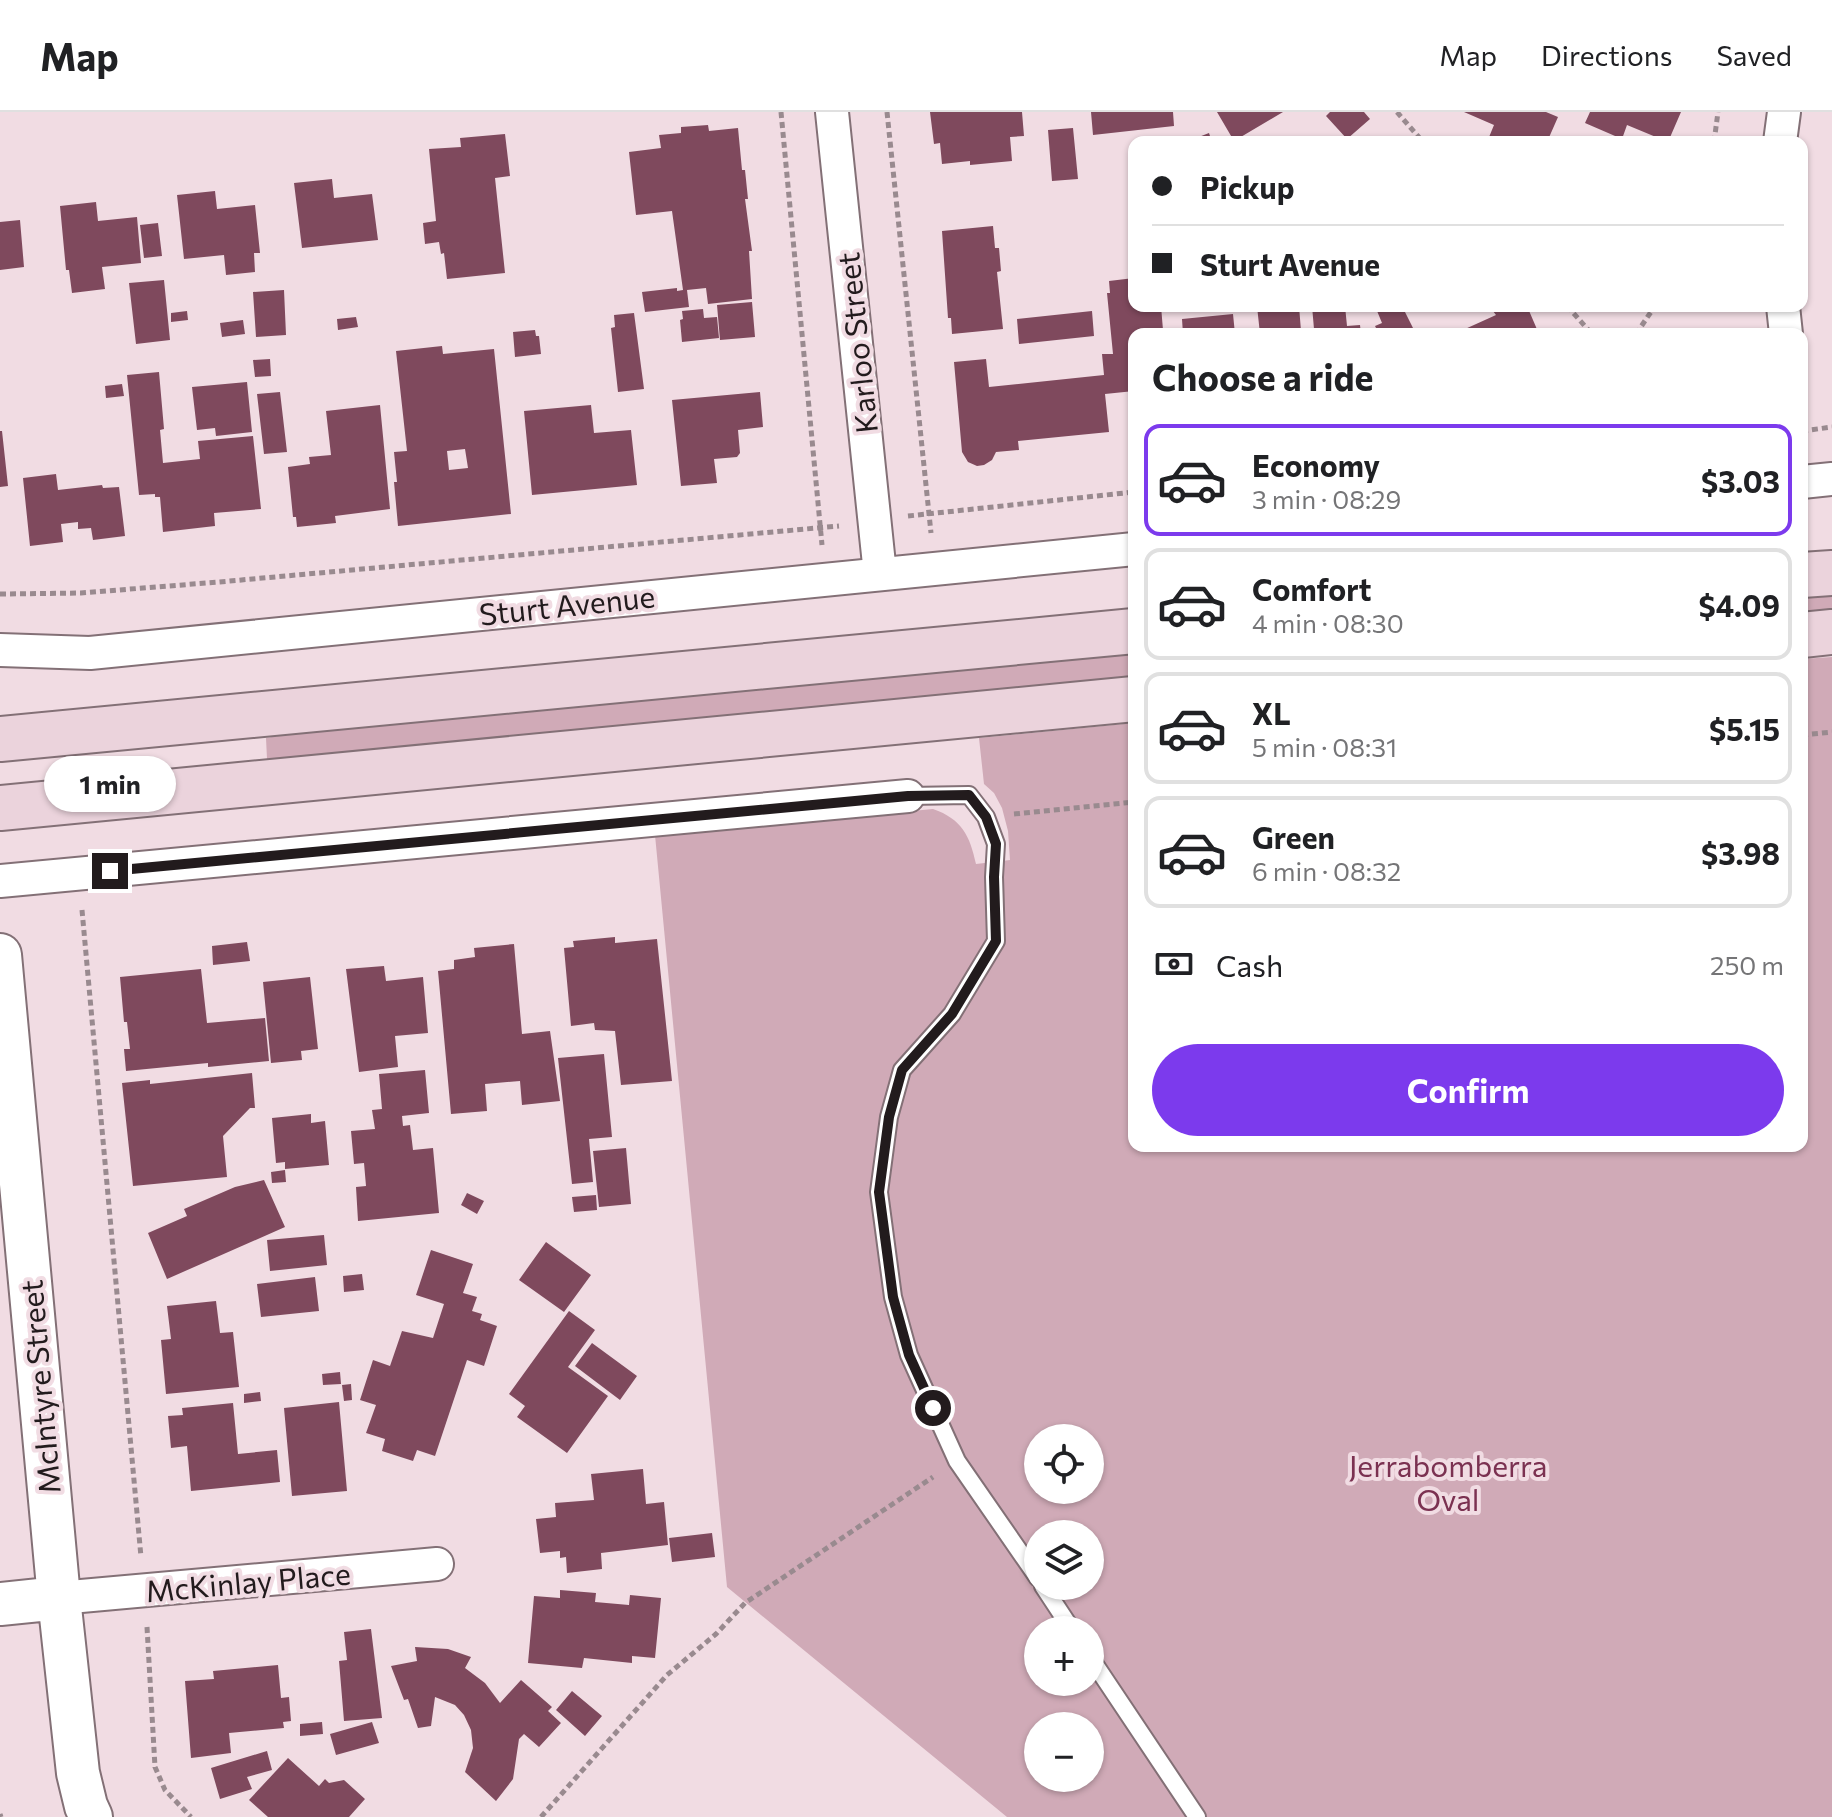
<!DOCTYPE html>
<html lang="en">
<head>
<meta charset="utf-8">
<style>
  :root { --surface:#fff; --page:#f6f6f6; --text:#202124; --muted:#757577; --line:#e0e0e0; --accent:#7c3aed }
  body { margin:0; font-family:Commissioner,sans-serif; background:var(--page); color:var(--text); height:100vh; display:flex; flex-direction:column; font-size:30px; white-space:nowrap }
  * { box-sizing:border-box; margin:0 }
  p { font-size:26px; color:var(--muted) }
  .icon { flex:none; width:44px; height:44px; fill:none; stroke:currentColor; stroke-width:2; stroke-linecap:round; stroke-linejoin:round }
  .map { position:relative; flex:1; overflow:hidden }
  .sheet { position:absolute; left:1128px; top:216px; width:680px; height:824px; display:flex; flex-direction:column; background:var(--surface); border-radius:16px; box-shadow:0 2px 6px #0004 }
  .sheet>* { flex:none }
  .banner { position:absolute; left:1128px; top:24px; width:680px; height:176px; border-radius:16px; box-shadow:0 2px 6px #0004; display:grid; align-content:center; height:176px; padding:0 24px; background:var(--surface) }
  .buttons { position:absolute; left:1024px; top:1312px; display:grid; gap:16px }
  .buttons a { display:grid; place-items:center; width:80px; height:80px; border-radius:50%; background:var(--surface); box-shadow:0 2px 6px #0004; font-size:40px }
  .end { position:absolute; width:36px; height:36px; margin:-18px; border:10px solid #221b1d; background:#fff; box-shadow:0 0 0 4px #fff }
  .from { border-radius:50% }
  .bubble { position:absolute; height:56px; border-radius:28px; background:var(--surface); box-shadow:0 2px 6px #0004; font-size:26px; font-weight:700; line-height:56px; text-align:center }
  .banner b { display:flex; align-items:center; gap:28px; height:76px; font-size:30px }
  .banner b+b { border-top:2px solid var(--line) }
  .banner i { width:20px; height:20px; background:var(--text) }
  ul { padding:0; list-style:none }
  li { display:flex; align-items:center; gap:24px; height:112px; margin:0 16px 12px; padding:0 8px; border:4px solid var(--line); border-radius:16px }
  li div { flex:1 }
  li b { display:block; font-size:30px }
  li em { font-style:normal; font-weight:700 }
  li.on { border-color:var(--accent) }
  li>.icon { width:72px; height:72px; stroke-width:1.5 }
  h2 { padding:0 24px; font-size:36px; line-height:96px }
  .pay { display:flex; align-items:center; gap:20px; height:88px; padding:0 24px; font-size:30px }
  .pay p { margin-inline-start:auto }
  .button { display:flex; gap:16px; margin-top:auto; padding:16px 24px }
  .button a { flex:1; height:92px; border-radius:48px; background:var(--accent); color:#fff; font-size:32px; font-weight:700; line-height:92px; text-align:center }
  header { display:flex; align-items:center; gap:48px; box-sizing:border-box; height:112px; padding:0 40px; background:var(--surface); border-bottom:2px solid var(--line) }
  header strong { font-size:38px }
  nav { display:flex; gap:44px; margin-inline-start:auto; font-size:28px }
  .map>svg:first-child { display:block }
</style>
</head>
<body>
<header>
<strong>Map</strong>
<nav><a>Map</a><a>Directions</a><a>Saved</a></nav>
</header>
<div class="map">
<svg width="1832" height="1705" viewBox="0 0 1832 1705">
  <rect width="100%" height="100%" fill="#f1dce3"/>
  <path fill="#d0aab7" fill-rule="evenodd" d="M1802,481H1832V499L1802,502Z
    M1134,538V565L267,647L266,626L326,616Z
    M1832,545V1705H1007L727,1475L655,723L933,697C962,707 970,724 976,752L1010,748L1008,719L1002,696L994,681L984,672L979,626L1134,611V1034H1802V547ZM1038,1326H1090V1378H1038ZM1038,1422H1090V1474H1038ZM1038,1518H1090V1570H1038ZM1038,1614H1090V1666H1038Z"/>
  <path fill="#7f495d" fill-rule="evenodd" d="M930,0H1022L1024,24L1010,25L1012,49L970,53V49L942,52L940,31L934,32Z
    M1091,0H1173L1174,14L1093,23Z
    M1217,0H1283L1234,29Z
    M1330,0H1364L1370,7L1347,27L1326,4Z
    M1464,0H1546L1558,5L1547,30L1527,27L1526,30H1487L1494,13Z
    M1590,0H1681L1668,30L1627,13L1622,27L1585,11Z
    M708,13L709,19L738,16L742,58H745L748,87H745L752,139H749L752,187L708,192L706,176L687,178L689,195L645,200L642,180L677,176V179L683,178L672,99L636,103L629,40L661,36L659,23L681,21V15Z
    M1073,16L1078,67L1052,69L1048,18Z
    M1209,21L1212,30H1186Z
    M505,22L510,64L495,66L505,161L447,167L444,141L441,142L439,130L425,132L423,111L436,109L429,37L461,35L460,26Z
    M332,67L334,86L372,82L378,128L302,136L294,71Z
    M215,79L217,97L255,93L260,141H254L255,160L226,163L224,143L184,147L177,83Z
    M96,90L98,109L137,105L141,151L102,155L105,177L72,181L69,158H66L60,94Z
    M20,108L24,155L0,158V110Z
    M158,111L162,144L144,146L140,113Z
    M993,114L995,136H999L1001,159L997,160L1003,217L952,222L951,206H948L942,119Z
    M1134,166V194H1161L1163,218L1157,219V222H1134V279L1105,282L1109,320L1018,329L1019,338L996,340L992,348L984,353L977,354L968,350L962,340L954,250L986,247L989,275L1104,263L1102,242H1113L1107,181H1110L1109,169Z
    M164,168L170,228L136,232L129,171Z
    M284,178L286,223L256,225L253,180Z
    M752,190L755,225L720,228L717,193Z
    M1257,194H1299L1301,219L1260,222Z
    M1312,194H1345L1347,214L1360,213L1361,222H1330L1329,216L1314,217Z
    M1375,194H1402L1416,222H1379L1375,214L1382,211Z
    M1489,194H1527L1539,222H1454L1496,203Z
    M703,197L704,206L717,205L719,226L682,230L680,208L683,207L682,199Z
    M187,199L188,208L171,210V201Z
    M1092,199L1094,224L1019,232L1017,207Z
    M634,201L644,277L618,280L611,216L615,215L614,203Z
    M1233,202L1235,222H1183L1182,207Z
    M356,205L358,215L338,218L337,207Z
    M243,208L245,222L222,225L220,211Z
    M535,218L536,224H539L541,242L515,245L513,220Z
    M442,234L443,242L494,237L511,402L398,414L394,370H397L394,340L407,339L396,239ZM465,337L468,356L449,358L447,339Z
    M270,247L271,264L255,265L253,248Z
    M159,260L164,317L160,318L163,351L200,347L198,329L253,324L261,397L214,401L215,414L163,420L160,385H155V382L139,383L127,263Z
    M247,270L252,320L216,324L215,316L197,318L192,275Z
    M122,272L124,284L106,286L105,274Z
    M280,280L287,340L264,342L257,282Z
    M760,280L763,315L738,318L740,341L737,345L714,347L717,371L681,374L672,288Z
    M380,293L390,397L335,404L336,411L297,415L296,405H293L288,355L310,352L309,345L331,343L326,299Z
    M591,293L594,321L631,318L637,373L532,383L524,299Z
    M0,319H2L8,374L0,375Z
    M56,362L58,378L102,373L103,376L119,375L125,424L93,428L91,416L78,417V410L61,412L63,430L30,434L23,366Z
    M615,825V831L657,827L672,969L621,973L615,919L595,918L594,911L571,914L564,836L574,835L573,829Z
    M247,830L250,849L213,853L212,834Z
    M514,832L522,922L550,919L560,989L522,993L520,969L485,972L487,999L451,1002L438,859L454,857V848L475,845L474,836Z
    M384,854L386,869L423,865L428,921L395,924L398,955L359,960L346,857Z
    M201,857L207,911L265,906L269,949L208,955V951L126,959L124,937H130L127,910H124L120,865Z
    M310,865L318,937L301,939L302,948L271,951L263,870Z
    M604,942L612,1025L589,1027L593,1070L572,1072L558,946Z
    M425,958L429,1001L402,1004L403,1014L410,1013L413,1038L433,1036L439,1101L358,1109L356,1075L366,1074L364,1051L354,1052L351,1019L375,1017L372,998L382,997L379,962Z
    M252,961L255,996H250L223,1024L227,1065L133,1074L122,971L150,968V972Z
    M311,1002V1011L325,1009L329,1053L285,1057V1050L276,1051L272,1006Z
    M626,1036L631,1092L599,1095L593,1039Z
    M285,1058L286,1070L272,1071L271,1060Z
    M264,1068L285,1115L167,1167L148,1121L187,1104L184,1097L235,1075Z
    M467,1081L484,1089L477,1102L461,1093Z
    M596,1083L597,1098L574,1100L572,1085Z
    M324,1123L327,1153L270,1159L267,1128Z
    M546,1130L591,1163L564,1200L519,1168Z
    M431,1138L473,1152L463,1181L477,1185L472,1199L482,1202L480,1208L497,1214L484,1254L467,1248L435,1344L417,1338L413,1349L382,1339L385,1327L366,1321L376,1293L360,1288L373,1248L390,1254L402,1219L433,1226L444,1192L416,1183Z
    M362,1162L364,1178L344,1180L343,1164Z
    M315,1165L319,1199L261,1205L257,1172Z
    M216,1189L220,1221L233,1220L239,1275L166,1282L161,1228L171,1227L167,1194Z
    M569,1199L595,1218L568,1255L608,1284L567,1341L517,1305L525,1294L509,1282Z
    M592,1231L637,1264L620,1288L575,1254Z
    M340,1260L341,1272L323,1273L322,1262Z
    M351,1272L352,1288L344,1289L342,1273Z
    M260,1280L261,1289L244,1291V1282Z
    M339,1290L347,1379L292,1384L284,1296Z
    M233,1291L238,1342L277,1338L280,1370L191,1379L187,1334L171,1336L168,1304L183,1303L182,1296Z
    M643,1357L646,1392L664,1390L668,1433L601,1441L602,1457L567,1461L566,1445L560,1446V1439L540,1441L536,1407L556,1405L555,1391L594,1388L591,1362Z
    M712,1421L715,1445L672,1450L669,1426Z
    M560,1478L596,1481L595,1490L629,1493L630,1483L661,1486L655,1546L632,1544V1551L584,1546L582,1556L528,1551L534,1484L560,1486Z
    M371,1517L382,1606L344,1609L339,1549L347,1548L344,1520Z
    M415,1535L448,1537L471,1545L465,1556L485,1571L500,1591L521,1568L552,1595L548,1599L561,1611L539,1635L524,1622L519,1627L513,1667L496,1689L465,1660L473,1636L471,1618L464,1603L455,1593L435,1585L431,1614L418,1616L408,1587L404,1588L391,1554L417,1549Z
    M278,1553L281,1586L289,1585L291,1609L283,1610L284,1616L229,1621L231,1641L191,1646L185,1569L214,1567L213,1559Z
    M572,1579L602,1604L585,1624L556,1598Z
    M322,1610L323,1622L300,1624V1612Z
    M372,1610L379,1631L336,1643L330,1622Z
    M267,1639L272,1658L247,1665L252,1677L220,1687L211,1656Z
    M288,1646L319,1674L325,1667L329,1671L344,1668L365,1687L349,1705H268L249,1688Z"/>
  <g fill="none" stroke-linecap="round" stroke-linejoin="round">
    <defs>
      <path id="service" d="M908,684L969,683L986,705L996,732L994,765L996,829L952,902L902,958L889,1005L879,1080L893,1185L909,1243L957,1349L1038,1466
        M1043,1474L1072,1518
        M1090,1545L1197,1705"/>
      <path id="minor" d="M832,0L880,462
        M1780,30L1784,0
        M1783,194L1786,222
        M1802,370L1832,367
        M0,538L90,541L1134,437
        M0,769L908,684
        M59,1486L437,1452"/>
      <path id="tertiary" d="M0,843L59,1486L78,1661L86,1694L91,1705
        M0,1492L59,1486"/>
      <path id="secondary" d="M1802,463L1832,461
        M1802,523L1832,520
        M0,627L1134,519
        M0,696L1134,587"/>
    </defs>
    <use href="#service" stroke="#837076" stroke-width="20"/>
    <use href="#minor" stroke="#837076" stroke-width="36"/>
    <use href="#tertiary" stroke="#837076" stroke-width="46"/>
    <use href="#secondary" stroke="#837076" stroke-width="48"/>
    <path stroke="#998a8f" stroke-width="5" stroke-dasharray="6 4" stroke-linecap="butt" d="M781,0L822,433
      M887,0L931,421
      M1397,0L1423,30
      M1714,30L1718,0
      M1567,194L1592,222
      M1636,222L1655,194
      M1802,319L1832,315
      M908,404L1134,380
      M0,482L81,481L219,470L839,414
      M1802,623L1832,620
      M1014,702L1134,690
      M82,798L141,1445
      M147,1515L155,1655L165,1678L191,1705
      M0,1702L1,1705
      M541,1705L667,1563L716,1522L745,1491L933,1365"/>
    <use href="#service" stroke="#fff" stroke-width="16"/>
    <use href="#minor" stroke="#fff" stroke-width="32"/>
    <use href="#tertiary" stroke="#fff" stroke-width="42"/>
    <use href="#secondary" stroke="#ebd3dc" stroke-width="44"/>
  </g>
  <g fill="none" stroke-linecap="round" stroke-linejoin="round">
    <path stroke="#221b1d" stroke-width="10" d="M110,759L908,684L969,683L986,705L996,732L994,765L996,829L952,902L902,958L889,1005L879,1080L893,1185L909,1243L933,1296"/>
  </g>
  <g text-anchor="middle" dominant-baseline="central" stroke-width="8" stroke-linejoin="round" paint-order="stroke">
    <g font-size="30" fill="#221b1d" stroke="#f1dce3">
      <text transform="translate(856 231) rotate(-96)">Karloo Street</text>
      <text transform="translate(567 492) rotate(-6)">Sturt Avenue</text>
      <text transform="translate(39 1275) rotate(-95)">McIntyre Street</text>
      <text transform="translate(248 1469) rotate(-5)">McKinlay Place</text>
    </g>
    <g font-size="30" fill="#7b3151" stroke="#f1dce3">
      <text x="1448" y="1352">Jerrabomberra<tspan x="1448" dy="34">Oval</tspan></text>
    </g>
  </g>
</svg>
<div class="buttons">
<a><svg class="icon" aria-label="locate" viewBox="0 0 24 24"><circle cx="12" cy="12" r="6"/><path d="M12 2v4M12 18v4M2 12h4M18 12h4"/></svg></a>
<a><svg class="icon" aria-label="layers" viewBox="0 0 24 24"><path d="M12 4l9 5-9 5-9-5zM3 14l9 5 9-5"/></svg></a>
<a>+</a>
<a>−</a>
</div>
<i class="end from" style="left:933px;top:1296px"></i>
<i class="end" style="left:110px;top:759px"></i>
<div class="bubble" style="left:44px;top:644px;width:132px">1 min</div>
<div class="banner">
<b><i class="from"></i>Pickup</b>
<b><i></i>Sturt Avenue</b>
</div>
<section class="sheet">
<h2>Choose a ride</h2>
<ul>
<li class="on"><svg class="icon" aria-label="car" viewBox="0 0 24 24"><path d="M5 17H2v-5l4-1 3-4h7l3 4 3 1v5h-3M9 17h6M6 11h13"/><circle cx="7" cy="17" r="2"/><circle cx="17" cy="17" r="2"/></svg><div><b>Economy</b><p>3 min · 08:29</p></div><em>$3.03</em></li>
<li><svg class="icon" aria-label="car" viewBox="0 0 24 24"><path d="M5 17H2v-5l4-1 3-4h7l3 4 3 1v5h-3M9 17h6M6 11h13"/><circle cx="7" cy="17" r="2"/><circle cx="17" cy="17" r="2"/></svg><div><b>Comfort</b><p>4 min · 08:30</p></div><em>$4.09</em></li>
<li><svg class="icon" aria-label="car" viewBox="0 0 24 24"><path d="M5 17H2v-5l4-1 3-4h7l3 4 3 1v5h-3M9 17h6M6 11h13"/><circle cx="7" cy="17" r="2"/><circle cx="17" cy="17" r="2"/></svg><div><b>XL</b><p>5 min · 08:31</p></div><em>$5.15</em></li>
<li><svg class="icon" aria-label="car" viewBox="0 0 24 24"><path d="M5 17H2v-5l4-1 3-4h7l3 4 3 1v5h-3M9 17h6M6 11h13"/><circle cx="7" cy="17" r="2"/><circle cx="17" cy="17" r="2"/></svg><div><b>Green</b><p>6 min · 08:32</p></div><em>$3.98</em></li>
</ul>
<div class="pay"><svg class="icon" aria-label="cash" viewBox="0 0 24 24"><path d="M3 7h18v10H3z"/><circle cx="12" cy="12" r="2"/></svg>Cash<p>250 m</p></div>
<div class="button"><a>Confirm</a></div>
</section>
</div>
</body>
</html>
